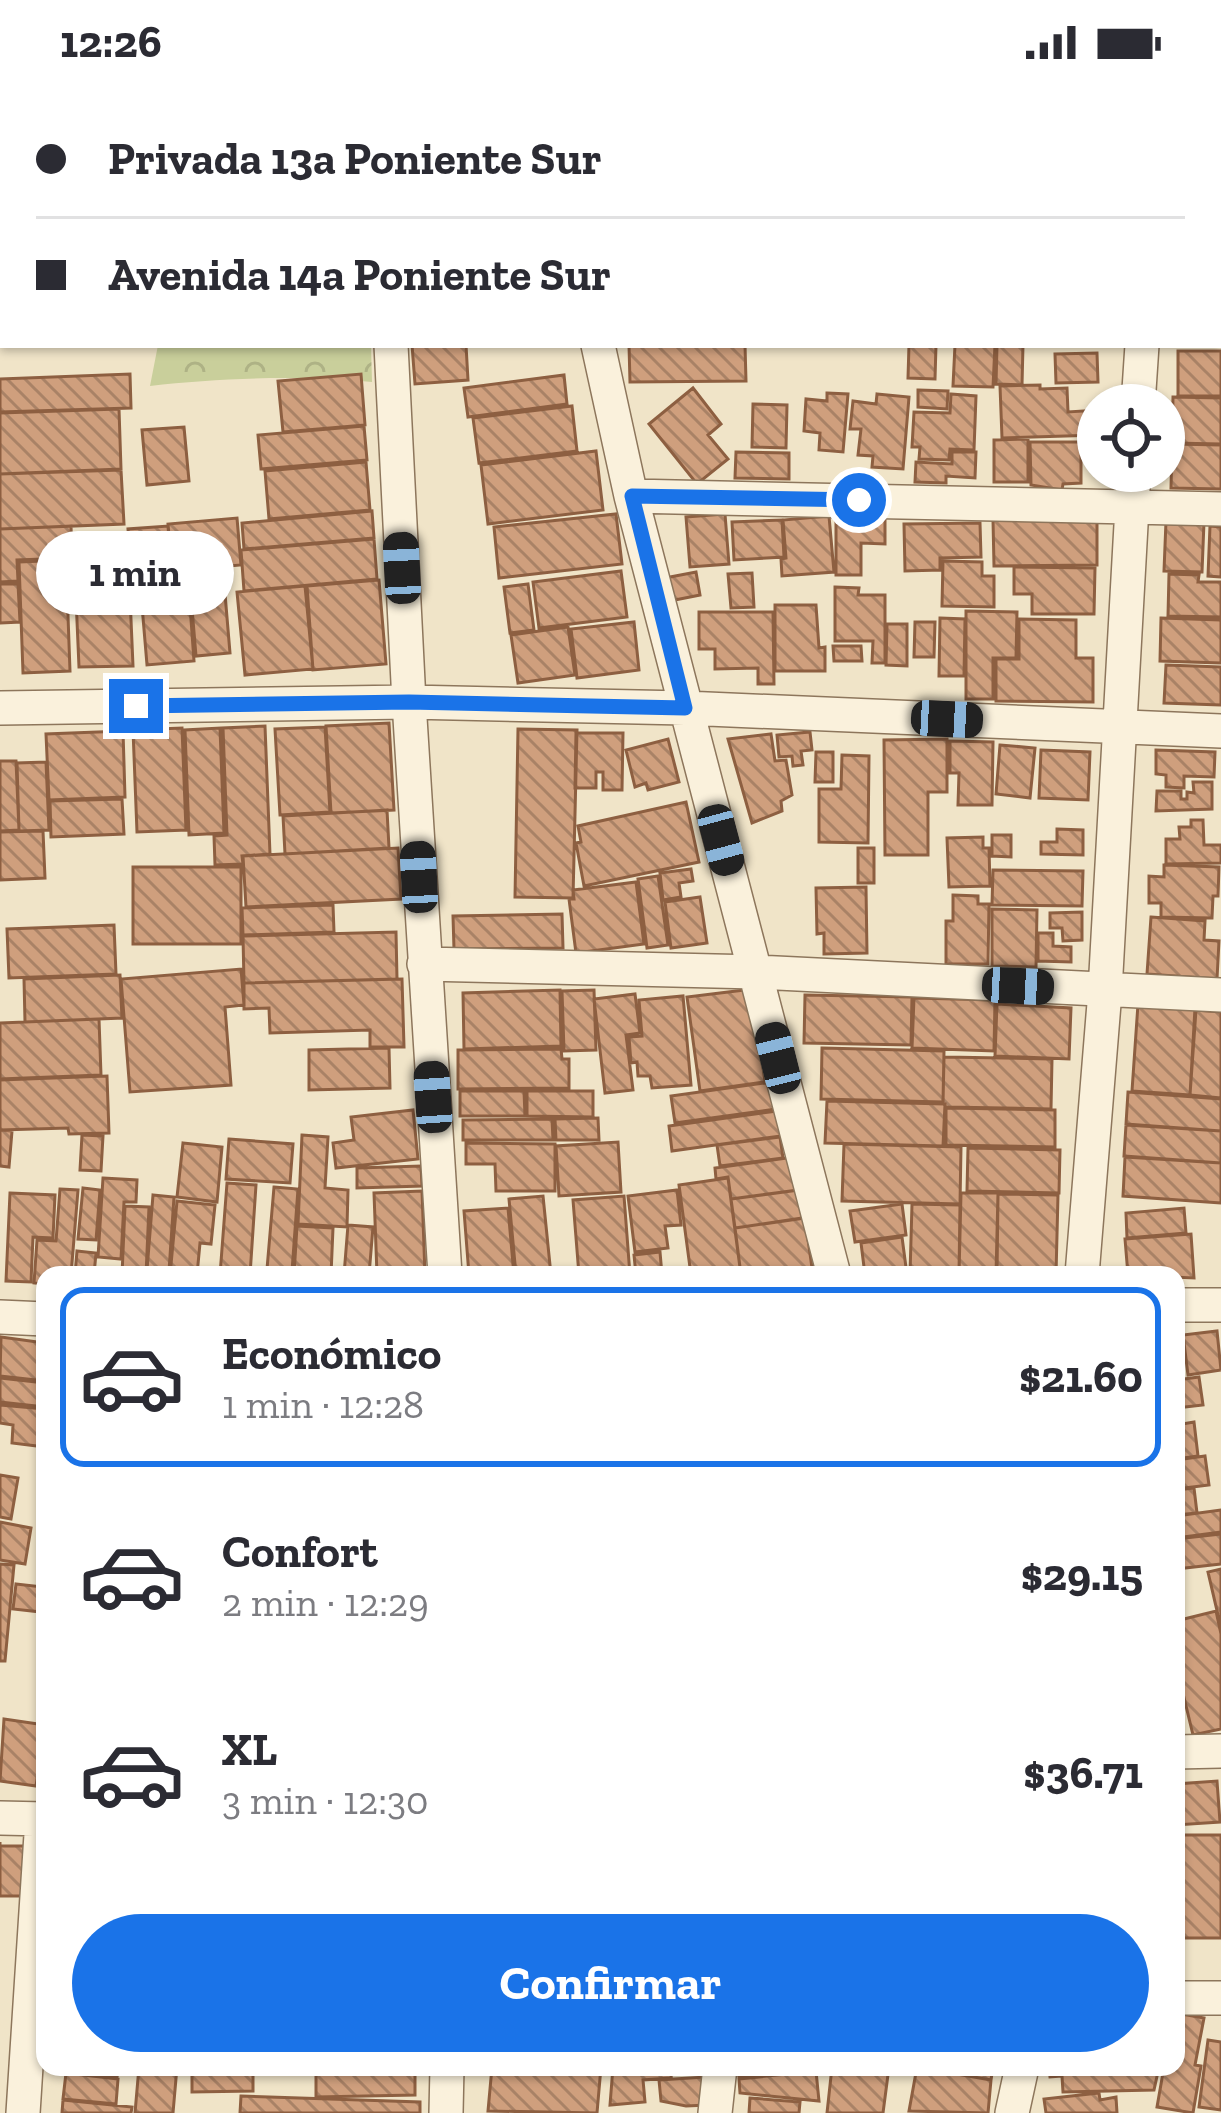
<!DOCTYPE html>
<html lang="es">
<head>
<meta charset="utf-8">
<style>
  :root { --surface:#fff; --page:#f2f2f3; --text:#2b2b33; --muted:#7c7c81; --line:#e1e1e2; --accent:#1a73e8 }
  body { margin:0; font-family:"Zilla Slab",serif; background:var(--page); color:var(--text); height:100vh; display:flex; flex-direction:column; font-size:45px; white-space:nowrap }
  * { box-sizing:border-box; margin:0 }
  p { font-size:39px; color:var(--muted) }
  .icon { flex:none; width:66px; height:66px; fill:none; stroke:currentColor; stroke-width:2; stroke-linecap:round; stroke-linejoin:round }
  .map { position:relative; flex:1; overflow:hidden }
  .panel { position:absolute; left:36px; top:1182px; width:1149px; height:810px; display:flex; flex-direction:column; background:var(--surface); border-radius:24px; box-shadow:0 3px 9px #0004 }
  .panel>* { flex:none }
  .guide { position:absolute; left:0px; top:0px; width:1221px; height:264px; box-shadow:0 3px 9px #0004; display:grid; align-content:center; height:264px; padding:0 36px; background:var(--surface) }
  .fabs { position:absolute; left:1077px; top:300px; display:grid; gap:24px }
  .fabs a { display:grid; place-items:center; width:108px; height:108px; border-radius:50%; background:var(--surface); box-shadow:0 3px 9px #0004; font-size:60px }
  .end { position:absolute; width:54px; height:54px; margin:-27px; border:15px solid #1a73e8; background:#fff; box-shadow:0 0 0 6px #fff }
  .from { border-radius:50% }
  .bubble { position:absolute; height:84px; border-radius:42px; background:var(--surface); box-shadow:0 3px 9px #0004; font-size:39px; font-weight:800; line-height:84px; text-align:center }
  .car { position:absolute; width:36px; height:72px; margin:-36px -18px; border-radius:15px; box-shadow:0 0 9px 3px #0007; background:linear-gradient(#222 24%,#8ab4d8 0 40%,#222 0 76%,#8ab4d8 0 86%,#222 0) }
  .guide b { display:flex; align-items:center; gap:42px; height:114px; font-size:45px }
  .guide b+b { border-top:3px solid var(--line) }
  .guide i { width:30px; height:30px; background:var(--text) }
  ul { padding:21px 0 0; list-style:none }
  li { display:flex; align-items:center; gap:36px; height:180px; margin:0 24px 18px; padding:0 12px; border:6px solid transparent; border-radius:24px }
  li div { flex:1 }
  li b { display:block; font-size:45px }
  li em { font-style:normal; font-weight:800 }
  li.current { border-color:var(--accent) }
  li>.icon { width:108px; height:108px; stroke-width:1.5 }
  .action { display:flex; gap:24px; margin-top:auto; padding:24px 36px }
  .action a { flex:1; height:138px; border-radius:72px; background:var(--accent); color:#fff; font-size:48px; font-weight:800; line-height:138px; text-align:center }
  .status { display:flex; justify-content:space-between; align-items:center; height:84px; padding:0 60px; background:var(--surface); direction:ltr }
  .status svg { height:33px; fill:currentColor }
  .map>svg:first-child { display:block }
</style>
</head>
<body>
<div class="status"><b>12:26</b><svg viewBox="0 0 49 12"><path d="M0 12V9h3v3zM5 12V6h3v6zM10 12V3h3v9zM15 12V0h3v12zM26 1h20v11H26zM47 4h2v5h-2z"/></svg></div>
<div class="map">
<svg width="1221" height="2029" viewBox="0 0 1221 2029">
  <defs>
    <pattern id="forest-crowns" width="20" height="18" patternUnits="userSpaceOnUse" patternTransform="scale(3)"><rect width="20" height="18" fill="#c9cf9b"/><path d="M2 6a3 3 0 1 1 6 0M12 15a3 3 0 1 1 6 0" fill="none" stroke="#aeb285"/></pattern>
    <pattern id="building-back-hatch" width="6" height="6" patternUnits="userSpaceOnUse" patternTransform="scale(3)"><rect width="6" height="6" fill="#cf9f7d"/><path d="M-1 5l2 2M0 0l6 6M5-1l2 2" fill="none" stroke="#a98266"/></pattern>
  </defs>
  <rect width="100%" height="100%" fill="#f0e4c8"/>
  <path fill="url(#forest-crowns)" d="M158,261H371L372,298C303,291 220,294 150,302Z"/>
  <path fill="url(#building-back-hatch)" stroke="#8d5f41" stroke-width="3" d="M412,261H466L468,296L415,300Z
    M629,261H745L746,297L630,298Z
    M909,261H936L935,295L908,294Z
    M955,261H995L993,303L953,302Z
    M997,261H1023L1022,301L996,300Z
    M1178,267H1221V312H1178Z
    M1097,269L1098,298L1056,299L1055,270Z
    M130,290L131,324L0,328V295Z
    M361,290L365,341L283,348L278,297Z
    M564,291L567,320L468,333L464,304Z
    M1040,301V305L1067,304L1068,328L1098,326V351L1002,354L1000,302Z
    M693,304L721,340L708,351L728,375L697,400L649,340Z
    M918,306L948,307L947,325L918,323Z
    M827,309L848,310L843,368L819,366L820,349L804,347L806,315L827,317Z
    M877,310L909,313L903,385L872,383L873,372L858,371L861,345H850L853,317L876,320Z
    M951,310L976,312L974,366L950,365L949,376L919,375L920,363H912L914,328L950,329Z
    M1173,313L1221,314V360L1172,359Z
    M753,320L787,321L786,364L752,363Z
    M572,322L577,367L479,379L473,334Z
    M119,325L121,385L0,390V329Z
    M364,342L367,376L261,385L258,351Z
    M184,343L189,397L147,401L142,346Z
    M1028,355V398H994V356Z
    M1030,358H1081V399L1063,400L1062,406L1031,401Z
    M1172,360L1221,361V405L1171,404Z
    M596,367L603,426L488,440L481,381Z
    M736,368L789,369V395L735,394Z
    M952,368H976L975,394L946,392V399L915,398L916,378L952,380Z
    M366,378L370,426L269,435L265,387Z
    M121,386L124,440L0,445V390Z
    M372,427L374,454L244,465L242,439Z
    M836,427H885V460L861,459V491H836Z
    M616,430L622,480L499,494L494,443Z
    M725,430L729,480L690,483L686,433Z
    M829,432L834,488L782,492L781,475L786,474L783,436Z
    M237,434L241,481L172,487L168,440Z
    M782,436L784,473L734,476L732,438Z
    M993,436H1097V481L994,482Z
    M1166,437L1204,438L1202,488L1164,487Z
    M980,439L981,473L940,474V486L905,487L904,440Z
    M71,442L72,474L17,476L18,497L0,498V445Z
    M168,442L171,483L131,486L128,445Z
    M1210,442L1221,443V493L1208,492Z
    M374,455L377,495L244,507L241,466Z
    M128,466L133,582L79,583L74,468Z
    M66,476L70,587L23,589L19,478Z
    M943,477L982,478V492H994V523L942,522Z
    M1014,483L1095,484L1094,530H1032V510H1014Z
    M621,487L627,533L539,544L533,498Z
    M696,488L700,511L670,517L665,494Z
    M752,489L754,523L731,524L728,490Z
    M1169,490L1199,491L1198,498H1221V533L1168,532Z
    M188,494L194,577L147,581L140,498Z
    M379,496L386,580L313,586L307,502Z
    M224,498L230,569L196,572L190,500Z
    M0,500H18L20,538L0,539Z
    M528,500L534,546L510,549L504,503Z
    M305,502L313,585L245,591L237,508Z
    M835,503L859,504L858,511H885V579H872L873,557H835Z
    M775,521H816L819,564L825,563V587H775Z
    M966,527L1017,528L1016,574H993V615H966Z
    M699,528H773L774,600H758V584L715,585V565H699Z
    M940,534L965,535L964,592H939Z
    M1161,534L1221,536V579L1160,577Z
    M1019,535L1076,536V574H1093V618L996,617V575H1019Z
    M634,538L639,586L577,594L571,545Z
    M915,538H935L934,573H914Z
    M887,540H907V582L886,581Z
    M568,543L575,591L518,599L511,551Z
    M833,562H861L862,577H834Z
    M1166,581L1221,583V621L1164,619Z
    M389,639L394,726L331,729L326,642Z
    M265,642L270,770L242,772L243,780L215,781L214,752L227,751L223,644Z
    M325,643L330,728L280,731L275,645Z
    M182,644L186,746L137,748L133,646Z
    M220,644L224,749L189,751L185,646Z
    M518,645L577,646L573,814L515,813Z
    M123,647L125,713L49,716L46,650Z
    M810,648L812,666L801,667L803,681L793,682L792,672L779,673L777,651Z
    M576,649H623L622,706H603V688H596V704H575Z
    M771,650L775,677L786,676L792,711L781,717L782,727L752,739L728,655Z
    M668,655L679,698L648,706L646,699L635,703L626,666Z
    M947,655V708H928V771H885L884,656Z
    M950,657L993,658L992,721H958L959,689H950Z
    M1000,661L1035,664L1030,714L996,710Z
    M1041,666L1090,668L1088,716L1039,714Z
    M1156,666L1215,668L1214,693L1184,692V704L1166,703V691L1156,690Z
    M816,668H833V698H815Z
    M842,671L869,672L868,759L819,758V705H841Z
    M0,677H16L19,746L0,747Z
    M46,678L49,746L19,747L17,679Z
    M1193,698H1212V725L1156,727L1157,707H1181V715H1187V708L1194,709Z
    M122,715L124,750L51,753L50,717Z
    M686,718L699,778L584,802L576,759L581,758L578,742Z
    M387,726L389,764L285,770L283,732Z
    M1191,736H1203L1204,761H1221V779L1166,780V755H1180L1179,743H1191Z
    M1057,745L1083,746V771L1041,770V758H1057Z
    M43,747L45,794L0,796V748Z
    M992,751H1011V773L992,772Z
    M983,753V764H989L990,802L949,803L947,754Z
    M398,764L401,815L246,823L243,772Z
    M858,764H874V799H858Z
    M1164,781L1219,783L1218,812H1213L1212,834L1161,833V819H1149V792L1164,793Z
    M133,783H241V860H133Z
    M691,785L693,797L679,799L681,813L663,816L660,789Z
    M993,786L1083,787L1082,822L992,821Z
    M658,792L668,861L647,864L638,795Z
    M636,798L644,860L576,869L569,815H574L573,806Z
    M866,803L867,869L824,870V849L817,850L816,804Z
    M953,811L978,812V820H989L988,880H946V837H953Z
    M700,813L707,859L671,864L665,818Z
    M333,821L334,848L243,851L242,824Z
    M992,825L1037,826L1036,883L992,882Z
    M1082,828V856L1063,857L1062,844H1050V829Z
    M562,830L563,864L454,865L453,832Z
    M1151,833L1205,837L1204,856L1219,857L1217,895L1147,890Z
    M114,841L116,890L9,894L7,845Z
    M396,848L397,895L244,899L243,852Z
    M1038,849H1053V862L1071,863V878L1038,877Z
    M241,885L244,921L225,923L231,1001L130,1008L121,895Z
    M120,891L122,934L25,938L24,895Z
    M402,895L404,963H370V946L270,949L269,924L244,925V899Z
    M753,905L765,998L700,1007L687,913Z
    M560,906L561,962L464,965L463,909Z
    M594,906L596,966L564,967L562,907Z
    M635,910L640,949L626,951L633,1006L605,1009L594,915Z
    M805,911L912,913L911,961L804,959Z
    M683,912L691,1001L652,1004L650,992H638L637,978L631,979L629,953L642,952L639,916Z
    M914,914L995,916L994,967L912,964Z
    M997,920L1071,924L1069,975L995,972Z
    M1138,920L1195,924L1190,1011L1132,1007Z
    M1196,926L1221,928V1014L1190,1011Z
    M99,935L101,991L0,995V939Z
    M389,964L390,1004L309,1006V966Z
    M822,964L944,967L943,1018L821,1015Z
    M561,965L562,975H569V1004L458,1005V966Z
    M944,973L1052,975L1051,1025L946,1023L943,1019Z
    M107,992L109,1049L69,1050L68,1044L0,1046V996Z
    M772,998L776,1025L675,1039L671,1012Z
    M460,1007H524L525,1032H460Z
    M527,1007H593V1033L527,1032Z
    M1128,1008L1221,1015V1047L1126,1040Z
    M827,1017L945,1020L943,1062L825,1059Z
    M946,1024L1055,1026V1063L946,1061Z
    M413,1026L418,1075L336,1084L333,1059L354,1056L351,1033Z
    M777,1027L781,1052L672,1067L669,1042Z
    M598,1034L599,1056H556L555,1035Z
    M552,1035L553,1056H463V1036Z
    M1126,1041L1221,1047V1079L1124,1072Z
    M0,1046L12,1047L9,1083L0,1082Z
    M82,1051L103,1052L101,1087L80,1086Z
    M302,1051L328,1053L325,1104L348,1106L347,1143L298,1140Z
    M780,1053L783,1074L720,1082L717,1061Z
    M229,1055L293,1060L290,1099L226,1095Z
    M618,1058L621,1108L559,1112L556,1062Z
    M183,1059L222,1063L217,1118L177,1113Z
    M466,1059L555,1060V1107H496L495,1080H466Z
    M844,1060L961,1063L960,1120L842,1117Z
    M968,1064L1060,1066L1059,1109L967,1107Z
    M794,1073L798,1106L731,1115L728,1093L716,1095L715,1084Z
    M1125,1073L1221,1079V1119L1123,1112Z
    M421,1082L422,1102L357,1104V1084Z
    M103,1094L137,1096L136,1118H124L121,1175L98,1173Z
    M728,1094L741,1191H691L679,1101Z
    M227,1099L256,1101L250,1191H220Z
    M274,1103L298,1105L292,1187L267,1185Z
    M83,1104L100,1106L96,1156L78,1155Z
    M60,1105L78,1106L71,1191H45V1200L34,1199L37,1156L56,1157Z
    M677,1106L681,1141L665,1142L668,1164L635,1168L628,1112Z
    M799,1106L802,1134L735,1144L731,1115Z
    M422,1107L425,1191H377L374,1109Z
    M10,1109L55,1111L53,1154L33,1153L31,1198L6,1197Z
    M961,1109H998L996,1191H959Z
    M998,1110L1058,1111L1056,1191H997Z
    M153,1111L174,1113L169,1187L147,1186Z
    M543,1112L551,1191H516L509,1115Z
    M624,1112L630,1191H579L573,1116Z
    M177,1117L215,1121L211,1160L200,1159L197,1191H170Z
    M902,1120L906,1151L855,1158L850,1127Z
    M912,1120L960,1121L959,1191H910Z
    M125,1122L149,1123L146,1191H122Z
    M508,1124L514,1191H469L464,1127Z
    M1184,1124L1186,1149L1127,1154L1126,1129Z
    M805,1134L813,1191H741L735,1144Z
    M348,1141L373,1143L369,1191H344Z
    M297,1142L333,1144L331,1191H294Z
    M1191,1150L1194,1194L1128,1191L1125,1155Z
    M902,1153L907,1191H865L861,1159Z
    M77,1167L96,1169L94,1191H75Z
    M660,1168L662,1191H636L634,1171Z
    M1217,1247L1221,1286L1188,1291L1183,1251Z
    M1,1253L45,1259V1297L0,1292Z
    M1199,1293L1203,1321L1176,1324V1296Z
    M0,1294L45,1299V1323L0,1318Z
    M0,1321L45,1325V1363L12,1359L13,1341L0,1339Z
    M1194,1338L1198,1372L1176,1375V1341Z
    M1205,1372L1209,1401L1176,1405V1376Z
    M0,1391L18,1394L11,1435L0,1433Z
    M1194,1404L1197,1429L1176,1431V1406Z
    M1221,1426V1448L1176,1454V1432Z
    M0,1438L31,1444L25,1480L0,1476Z
    M1221,1450V1480L1176,1485V1455Z
    M0,1480L14,1481L5,1577H0Z
    M1221,1485V1544L1208,1488Z
    M16,1500L43,1503L41,1528L13,1525Z
    M1216,1527L1221,1550V1645L1193,1651L1176,1580V1537Z
    M4,1635L45,1641L36,1702L0,1697Z
    M1217,1697L1220,1738L1176,1741V1700Z
    M1176,1751H1221V1854H1176Z
    M0,1758V1762H26L25,1812H0Z
    M1176,1929L1204,1934L1195,1981L1201,1982L1193,2029L1157,2023L1164,1983H1176Z
    M43,1946L45,1983H119L117,1993L38,1983Z
    M1208,1956L1221,1958V2026L1199,2023Z
    M139,1983H177L173,2029H135Z
    M192,1983H253V2007L192,2008Z
    M316,1983L415,1985V2011L316,2013Z
    M492,1983H601L597,2029L488,2027Z
    M613,1983H672L671,1994L643,1996L645,2018L610,2021Z
    M737,1983H820L821,1984L739,1993Z
    M832,1983H889L883,2029H827Z
    M917,1983H993L991,1996Z
    M917,1983L991,1996L988,2029L909,2027Z
    M1049,1983H1159L1154,2006L1063,2008L1062,1992L1050,1993Z
    M816,1987L819,2017L740,2009L739,1995Z
    M66,1989L118,1995L116,2020L63,2015Z
    M705,1993L707,2021L686,2022L661,2017L659,1996Z
    M1099,2009L1100,2016L1116,2013L1117,2029H1046L1044,2015Z
    M241,2012L420,2018V2029H240Z
    M750,2014L800,2018L799,2029H749Z
    M63,2016L132,2023L131,2029H62Z"/>
  <g fill="none" stroke-linecap="round" stroke-linejoin="round">
    <defs>
      <path id="minor" d="M0,66L3,67
        M1218,124L1221,118
        M1218,168L1221,169
        M391,261L409,618L445,1191
        M598,261L631,412L834,1191
        M1138,321L1142,261
        M631,412L1221,425
        M0,624L409,618L685,624L1221,647
        M424,880L756,888L1221,911
        M1082,1191L1105,907L1134,387
        M1176,1221H1221
        M0,1233L45,1235
        M1176,1668L1221,1667
        M0,1734L45,1735
        M1176,1914H1221
        M23,2029L42,1735
        M446,2029L447,1983
        M715,2029L720,1983
        M1012,2029L1022,1983"/>
    </defs>
    <use href="#minor" stroke="#8d765c" stroke-width="36"/>
    <use href="#minor" stroke="#faf1dc" stroke-width="33"/>
  </g>
  <g fill="none" stroke-linecap="round" stroke-linejoin="round">
    <path stroke="#1a73e8" stroke-width="15" d="M136,622L409,618L685,624L632,412L859,416"/>
  </g>
</svg>
<div class="fabs">
<a><svg class="icon" aria-label="locate" viewBox="0 0 24 24"><circle cx="12" cy="12" r="6"/><path d="M12 2v4M12 18v4M2 12h4M18 12h4"/></svg></a>
</div>
<i class="end from" style="left:859px;top:416px"></i>
<i class="end" style="left:136px;top:622px"></i>
<div class="bubble" style="left:36px;top:447px;width:198px">1 min</div>
<i class="car" style="left:402px;top:484px;rotate:357deg"></i>
<i class="car" style="left:947px;top:635px;rotate:93deg"></i>
<i class="car" style="left:721px;top:756px;rotate:165deg"></i>
<i class="car" style="left:419px;top:793px;rotate:357deg"></i>
<i class="car" style="left:1018px;top:902px;rotate:93deg"></i>
<i class="car" style="left:778px;top:974px;rotate:346deg"></i>
<i class="car" style="left:433px;top:1013px;rotate:356deg"></i>
<div class="guide">
<b><i class="from"></i>Privada 13a Poniente Sur</b>
<b><i></i>Avenida 14a Poniente Sur</b>
</div>
<section class="panel">
<ul>
<li class="current"><svg class="icon" aria-label="car" viewBox="0 0 24 24"><path d="M5 17H2v-5l4-1 3-4h7l3 4 3 1v5h-3M9 17h6M6 11h13"/><circle cx="7" cy="17" r="2"/><circle cx="17" cy="17" r="2"/></svg><div><b>Económico</b><p>1 min · 12:28</p></div><em>$21.60</em></li>
<li><svg class="icon" aria-label="car" viewBox="0 0 24 24"><path d="M5 17H2v-5l4-1 3-4h7l3 4 3 1v5h-3M9 17h6M6 11h13"/><circle cx="7" cy="17" r="2"/><circle cx="17" cy="17" r="2"/></svg><div><b>Confort</b><p>2 min · 12:29</p></div><em>$29.15</em></li>
<li><svg class="icon" aria-label="car" viewBox="0 0 24 24"><path d="M5 17H2v-5l4-1 3-4h7l3 4 3 1v5h-3M9 17h6M6 11h13"/><circle cx="7" cy="17" r="2"/><circle cx="17" cy="17" r="2"/></svg><div><b>XL</b><p>3 min · 12:30</p></div><em>$36.71</em></li>
</ul>
<div class="action"><a>Confirmar</a></div>
</section>
</div>
</body>
</html>
